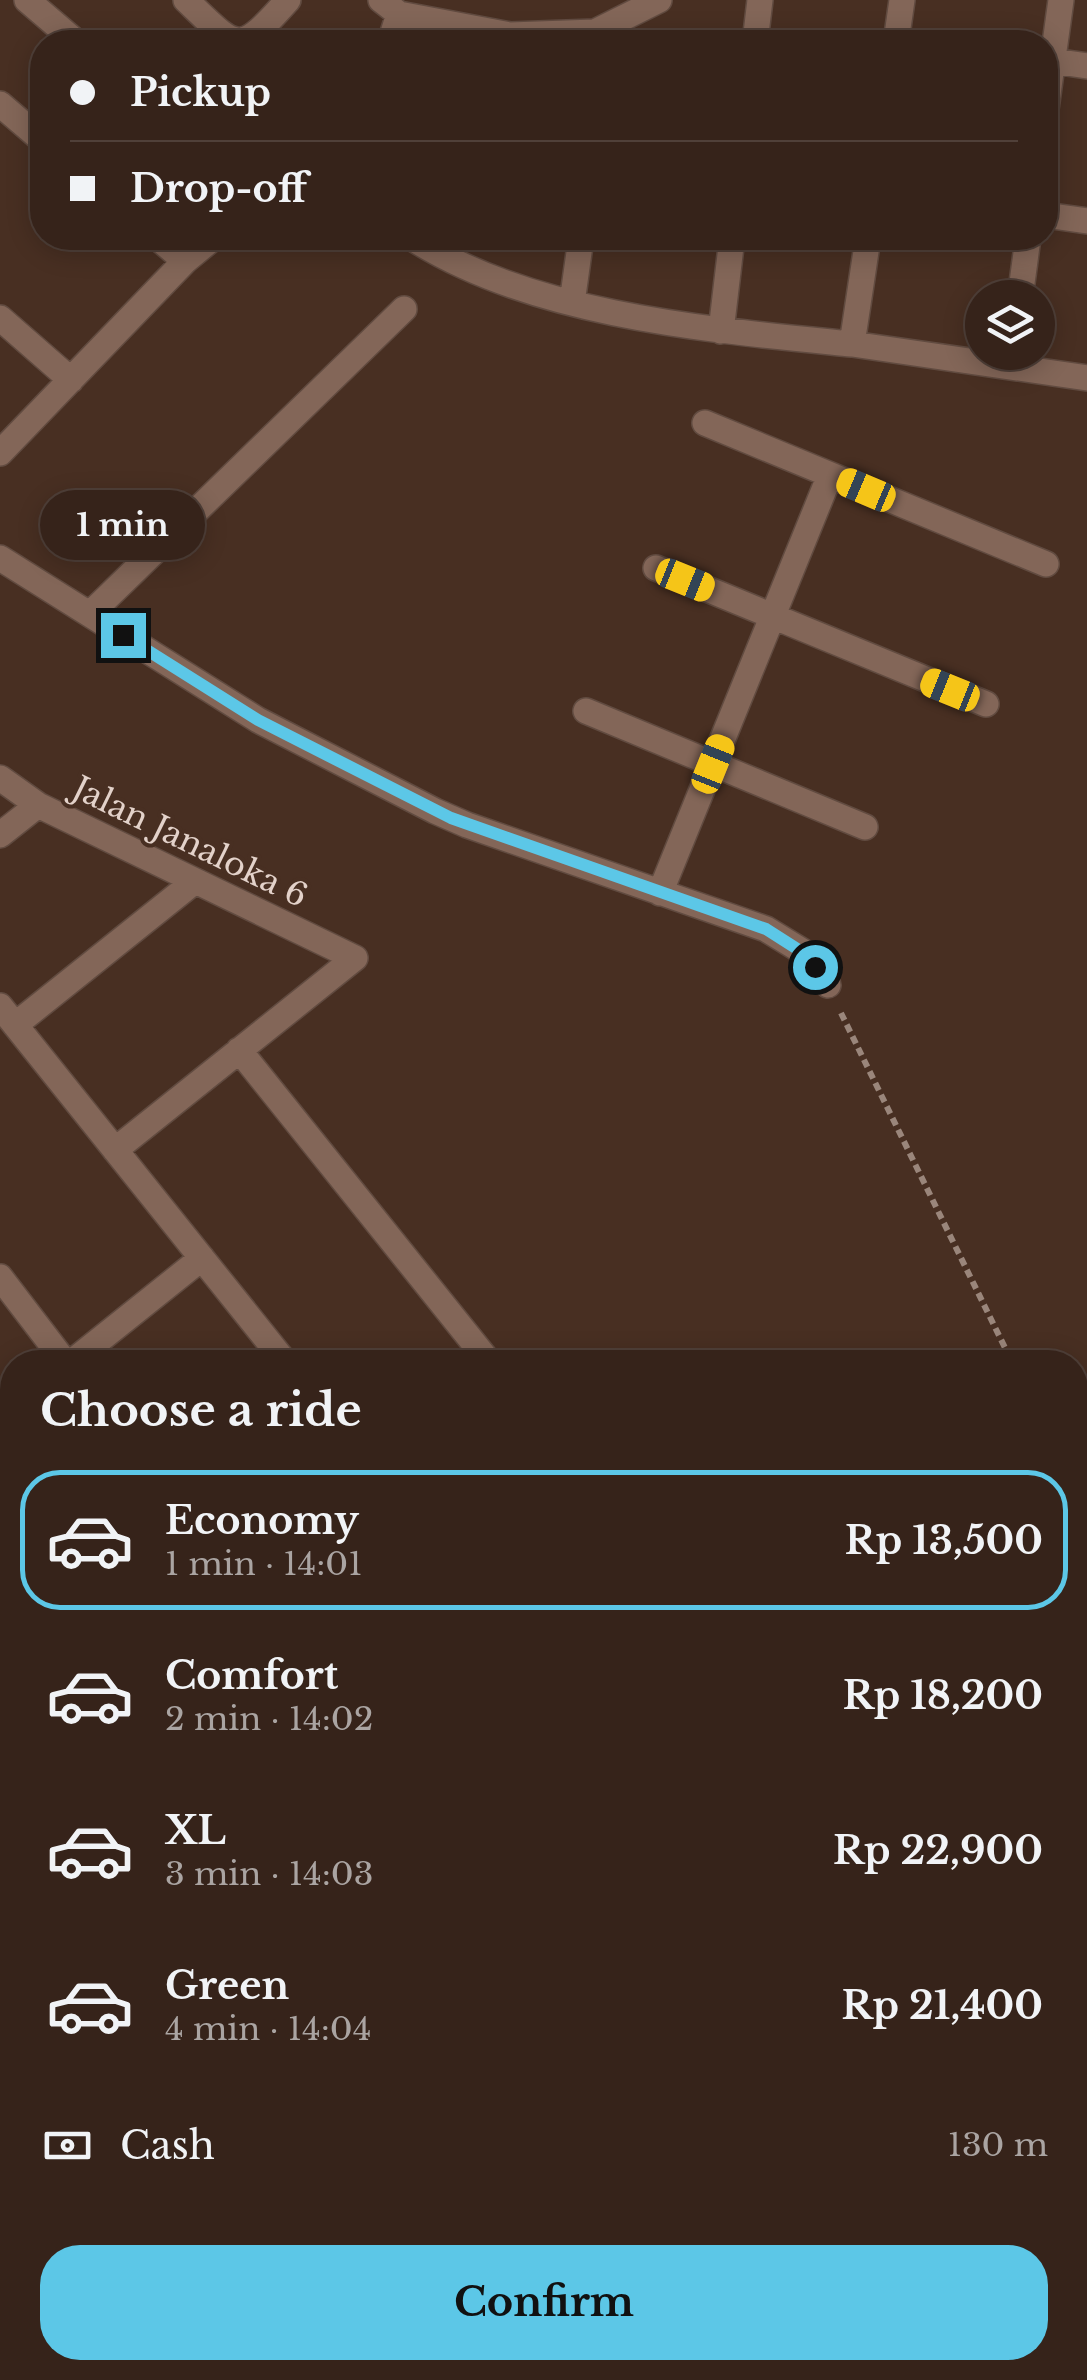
<!DOCTYPE html>
<html lang="en">
<head>
<meta charset="utf-8">
<style>
  :root { --surface:#36231a; --page:#412f27; --text:#f1f3f6; --muted:#aaa4a2; --line:#504039; --accent:#5cc7e7 }
  body { margin:0; font-family:"Libre Baskerville",serif; background:var(--page); color:var(--text); height:100vh; display:flex; flex-direction:column; font-size:38px; white-space:nowrap }
  * { box-sizing:border-box; margin:0 }
  p { font-size:32px; color:var(--muted) }
  .icon { flex:none; width:55px; height:55px; fill:none; stroke:currentColor; stroke-width:2; stroke-linecap:round; stroke-linejoin:round }
  .map { position:relative; flex:1; overflow:hidden }
  .panel { position:absolute; left:0px; top:1350px; width:1088px; height:1030px; display:flex; flex-direction:column; background:var(--surface); border-radius:40px 40px 0 0; box-shadow:0 5px 25px #0003,0 0 0 2px var(--line) }
  .panel>* { flex:none }
  .guide { position:absolute; left:30px; top:30px; width:1028px; height:220px; border-radius:40px; box-shadow:0 5px 25px #0003,0 0 0 2px var(--line); display:grid; align-content:center; height:220px; padding:0 40px; background:var(--surface) }
  .controls { position:absolute; left:965px; top:280px; display:grid; gap:20px }
  .controls a { display:grid; place-items:center; width:90px; height:90px; border-radius:50%; background:var(--surface); box-shadow:0 5px 25px #0003,0 0 0 2px var(--line); font-size:50px }
  .end { position:absolute; width:45px; height:45px; margin:-22px; border:12px solid #5cc7e7; background:#111; box-shadow:0 0 0 5px #111 }
  .from { border-radius:50% }
  .bubble { position:absolute; height:70px; border-radius:35px; background:var(--surface); box-shadow:0 5px 25px #0003,0 0 0 2px var(--line); font-size:32px; font-weight:800; line-height:70px; text-align:center }
  .car { position:absolute; width:30px; height:60px; margin:-30px -15px; border-radius:12px; box-shadow:0 0 8px 2px #0007; background:linear-gradient(#f5c518 24%,#345 0 40%,#f5c518 0 76%,#345 0 86%,#f5c518 0) }
  .guide b { display:flex; align-items:center; gap:35px; height:95px; font-size:38px }
  .guide b+b { border-top:2px solid var(--line) }
  .guide i { width:25px; height:25px; background:var(--text) }
  ul { padding:0; list-style:none }
  li { display:flex; align-items:center; gap:30px; height:140px; margin:0 20px 15px; padding:0 20px; border:5px solid transparent; border-radius:40px }
  li div { flex:1 }
  li b { display:block; font-size:38px }
  li em { font-style:normal; font-weight:800 }
  li.active { border-color:var(--accent) }
  li>.icon { width:90px; height:90px; stroke-width:1.5 }
  h2 { padding:0 40px; font-size:45px; line-height:120px }
  .pay { display:flex; align-items:center; gap:25px; height:110px; padding:0 40px; font-size:38px }
  .pay p { margin-inline-start:auto }
  .cta { display:flex; gap:20px; margin-top:auto; padding:20px 40px }
  .cta a { flex:1; height:115px; border-radius:40px; background:var(--accent); color:#111; font-size:40px; font-weight:800; line-height:115px; text-align:center }
  .map>svg:first-child { display:block }
</style>
</head>
<body>
<div class="map">
<svg width="1087" height="2380" viewBox="0 0 1087 2380">
  <rect width="100%" height="100%" fill="#482f22"/>
  <path fill="#2f1828" d="M1087,2084V2380H719L720,2368H1075V2089Z"/>
  <path fill="#584a31" stroke="#9e8f74" stroke-width="2.5" d="M4,2185L12,2206V2263L0,2268V2186Z"/>
  <g fill="none" stroke-linecap="round" stroke-linejoin="round">
    <defs>
      <path id="minor" d="M27,0L76,42
        M186,0C239,51 238,56 288,0
        M381,0L399,14L510,35L595,32L659,0
        M390,42L399,14
        M755,42L760,0
        M896,42L902,0
        M1053,61L1087,66
        M0,104L42,140
        M1045,116L1061,0
        M1045,215L1087,221
        M158,238L185,261
        M412,238C534,316 711,330 852,344L868,238
        M1020,298L1028,238
        M572,303L581,238
        M0,318L71,380
        M721,331L732,238
        M852,344L1087,378
        M705,423L1046,564
        M0,453L185,261L213,238
        M0,558L258,720L435,811L467,825L766,929L802,951L828,985
        M656,568L986,704
        M90,614L404,309
        M586,711L865,827
        M0,778L38,805L355,958L115,1150
        M0,835L38,805
        M660,893L830,475
        M0,1006L285,1362
        M15,1025L195,881
        M239,1050L489,1362
        M0,1277L65,1362
        M72,1362L202,1258
        M0,1418L12,1409
        M0,1537L12,1553
        M0,1800L12,1816
        M0,2031L12,2047
        M0,2279L12,2276
        M109,2368L113,2380
        M278,2368L282,2380
        M446,2368L451,2380
        M606,2368L611,2380"/>
    </defs>
    <use href="#minor" stroke="#614b40" stroke-width="28"/>
    <path stroke="#9a867b" stroke-width="6" stroke-dasharray="8 5" stroke-linecap="butt" d="M841,1013L1012,1362
      M1075,1492L1087,1517
      M1075,1627L1087,1615"/>
    <use href="#minor" stroke="#836658" stroke-width="25"/>
  </g>
  <g fill="none" stroke-linecap="round" stroke-linejoin="round">
    <path stroke="#5cc7e7" stroke-width="12" d="M123,635L258,720L451,818L766,929L802,952L815,967"/>
  </g>
  <g text-anchor="middle" dominant-baseline="central" stroke-width="8" stroke-linejoin="round" paint-order="stroke">
    <g font-size="32" fill="#e3d2ca" stroke="#482f22">
      <text transform="translate(190 842) rotate(26)">Jalan Janaloka 6</text>
    </g>
  </g>
</svg>
<div class="controls">
<a><svg class="icon" aria-label="layers" viewBox="0 0 24 24"><path d="M12 4l9 5-9 5-9-5zM3 14l9 5 9-5"/></svg></a>
</div>
<i class="end from" style="left:815px;top:967px"></i>
<i class="end" style="left:123px;top:635px"></i>
<div class="bubble" style="left:40px;top:490px;width:165px">1 min</div>
<i class="car" style="left:866px;top:490px;rotate:293deg"></i>
<i class="car" style="left:685px;top:580px;rotate:112deg"></i>
<i class="car" style="left:950px;top:690px;rotate:292deg"></i>
<i class="car" style="left:713px;top:764px;rotate:22deg"></i>
<div class="guide">
<b><i class="from"></i>Pickup</b>
<b><i></i>Drop-off</b>
</div>
<section class="panel">
<h2>Choose a ride</h2>
<ul>
<li class="active"><svg class="icon" aria-label="car" viewBox="0 0 24 24"><path d="M5 17H2v-5l4-1 3-4h7l3 4 3 1v5h-3M9 17h6M6 11h13"/><circle cx="7" cy="17" r="2"/><circle cx="17" cy="17" r="2"/></svg><div><b>Economy</b><p>1 min · 14:01</p></div><em>Rp 13,500</em></li>
<li><svg class="icon" aria-label="car" viewBox="0 0 24 24"><path d="M5 17H2v-5l4-1 3-4h7l3 4 3 1v5h-3M9 17h6M6 11h13"/><circle cx="7" cy="17" r="2"/><circle cx="17" cy="17" r="2"/></svg><div><b>Comfort</b><p>2 min · 14:02</p></div><em>Rp 18,200</em></li>
<li><svg class="icon" aria-label="car" viewBox="0 0 24 24"><path d="M5 17H2v-5l4-1 3-4h7l3 4 3 1v5h-3M9 17h6M6 11h13"/><circle cx="7" cy="17" r="2"/><circle cx="17" cy="17" r="2"/></svg><div><b>XL</b><p>3 min · 14:03</p></div><em>Rp 22,900</em></li>
<li><svg class="icon" aria-label="car" viewBox="0 0 24 24"><path d="M5 17H2v-5l4-1 3-4h7l3 4 3 1v5h-3M9 17h6M6 11h13"/><circle cx="7" cy="17" r="2"/><circle cx="17" cy="17" r="2"/></svg><div><b>Green</b><p>4 min · 14:04</p></div><em>Rp 21,400</em></li>
</ul>
<div class="pay"><svg class="icon" aria-label="cash" viewBox="0 0 24 24"><path d="M3 7h18v10H3z"/><circle cx="12" cy="12" r="2"/></svg>Cash<p>130 m</p></div>
<div class="cta"><a>Confirm</a></div>
</section>
</div>
</body>
</html>
